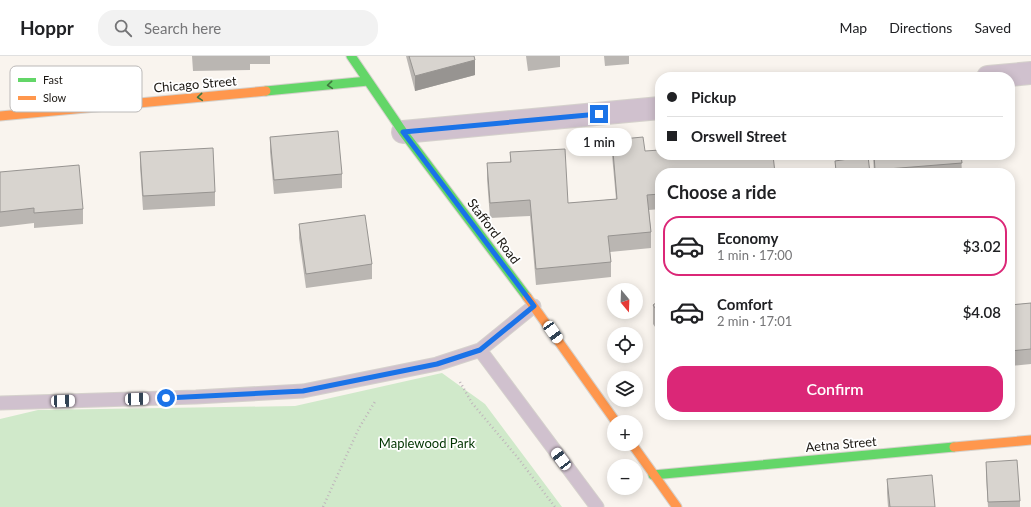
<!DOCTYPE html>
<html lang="en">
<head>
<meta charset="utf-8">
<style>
  :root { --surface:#fff; --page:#f2f2f2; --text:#202124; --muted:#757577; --line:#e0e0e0; --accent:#db2777 }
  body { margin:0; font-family:Lato,sans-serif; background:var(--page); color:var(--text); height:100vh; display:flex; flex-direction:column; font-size:15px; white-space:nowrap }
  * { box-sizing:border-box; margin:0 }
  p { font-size:13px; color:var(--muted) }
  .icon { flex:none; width:22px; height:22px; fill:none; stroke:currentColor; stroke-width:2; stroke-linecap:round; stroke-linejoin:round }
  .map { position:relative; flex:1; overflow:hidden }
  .drawer { position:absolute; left:655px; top:112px; width:360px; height:252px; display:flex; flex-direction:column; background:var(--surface); border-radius:16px; box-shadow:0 2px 10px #0003 }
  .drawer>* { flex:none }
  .banner { position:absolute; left:655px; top:16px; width:360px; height:88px; border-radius:16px; box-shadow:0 2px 10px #0003; display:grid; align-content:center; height:88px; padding:0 12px; background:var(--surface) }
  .needle { width:26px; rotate:161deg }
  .buttons { position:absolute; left:607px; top:227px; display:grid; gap:8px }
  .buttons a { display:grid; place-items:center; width:36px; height:36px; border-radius:50%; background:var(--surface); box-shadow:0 2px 10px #0003; font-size:20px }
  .end { position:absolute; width:18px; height:18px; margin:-9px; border:5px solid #1a73e8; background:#fff; box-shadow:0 0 0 2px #fff }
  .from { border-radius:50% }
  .bubble { position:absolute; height:28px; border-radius:14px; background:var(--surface); box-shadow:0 2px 10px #0003; font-size:13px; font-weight:600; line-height:28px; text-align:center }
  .car { position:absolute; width:12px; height:24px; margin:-12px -6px; border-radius:5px; box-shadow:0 0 3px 1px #0007; background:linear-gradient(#fff 24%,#345 0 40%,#fff 0 76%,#345 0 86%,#fff 0) }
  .banner b { display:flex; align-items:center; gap:14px; height:38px; font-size:15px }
  .banner b+b { border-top:1px solid var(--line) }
  .banner i { width:10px; height:10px; background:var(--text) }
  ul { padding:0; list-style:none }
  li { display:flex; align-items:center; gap:12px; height:60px; margin:0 8px 6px; padding:0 4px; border:2px solid transparent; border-radius:16px }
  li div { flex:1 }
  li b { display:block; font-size:15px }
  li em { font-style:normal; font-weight:600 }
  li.selected { border-color:var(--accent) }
  li>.icon { width:36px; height:36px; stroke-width:1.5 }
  h2 { padding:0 12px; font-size:18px; line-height:48px }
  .primary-button { display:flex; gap:8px; margin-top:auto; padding:8px 12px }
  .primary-button a { flex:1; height:46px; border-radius:16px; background:var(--accent); color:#fff; font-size:16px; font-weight:600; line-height:46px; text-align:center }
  header { display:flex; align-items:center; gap:24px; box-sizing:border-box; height:56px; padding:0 20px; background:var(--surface); border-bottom:1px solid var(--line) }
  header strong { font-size:19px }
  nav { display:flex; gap:22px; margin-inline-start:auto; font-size:14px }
  .search { width:280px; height:36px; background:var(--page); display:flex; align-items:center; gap:10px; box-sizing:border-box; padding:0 14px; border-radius:16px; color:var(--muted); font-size:15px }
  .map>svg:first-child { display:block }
</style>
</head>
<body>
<header>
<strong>Hoppr</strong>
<div class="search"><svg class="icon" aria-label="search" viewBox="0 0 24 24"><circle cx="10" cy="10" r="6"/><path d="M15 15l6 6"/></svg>Search here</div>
<nav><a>Map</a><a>Directions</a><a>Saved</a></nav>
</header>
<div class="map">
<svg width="1031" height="451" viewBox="0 0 1031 451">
  <rect width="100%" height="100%" fill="#f9f4ee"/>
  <path fill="#d0e9ca" d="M442,317L485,348L562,451H0V363L38,354L295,350Z"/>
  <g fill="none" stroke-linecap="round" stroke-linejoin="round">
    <defs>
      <path id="lane" d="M480,294L597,451
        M0,347L196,341L303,335L437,308L480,294L534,250"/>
      <path id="street" d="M988,21L1031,17
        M403,76L660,52"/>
      <path id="fast" d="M351,0L403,76L527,241
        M266,35L368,25
        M653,419L954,391"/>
      <path id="slow" d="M0,60L266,35
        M527,241L616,366
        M632,388L677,451
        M954,391L1031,384"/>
    </defs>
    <use href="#lane" stroke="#d5d1cc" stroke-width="15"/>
    <use href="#street" stroke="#d5d1cc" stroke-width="24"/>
    <use href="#fast" stroke="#d5d1cc" stroke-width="11"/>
    <use href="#slow" stroke="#d5d1cc" stroke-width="11"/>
    <path stroke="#bfb5bb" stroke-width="2.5" stroke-dasharray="1 3" stroke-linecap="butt" d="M460,326L472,347L518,402L555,451
      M323,451L359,372L376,344"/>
    <use href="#lane" stroke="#d0c1ce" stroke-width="13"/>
    <use href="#street" stroke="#d0c1ce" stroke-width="22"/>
    <use href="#fast" stroke="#63d668" stroke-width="9"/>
    <use href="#slow" stroke="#ff974d" stroke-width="9"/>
  </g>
  <path fill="#bab6b2" d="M192,0H293H270V8H250V14L193,15Z
    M406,0H474L475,19L415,35Z
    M526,0H560V11L528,15Z
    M604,0H629V8L605,10Z
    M270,81L342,118V132L274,138L270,96Z
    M612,84L645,95L660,117V153L649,154L651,176V192L610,196L611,206V221L536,229L530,160L490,162L487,123V107L510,106V96L568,147L616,143L612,99Z
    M140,96L215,136V150L143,154L140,111Z
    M873,99H961L962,117H874Z
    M0,116L83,153V168L34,172V167L0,171Z
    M299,168L372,208V223L306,232L299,182Z
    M660,244V278L653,268V249Z
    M1031,247V308L1010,310V249Z
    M986,406L1020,445V451H988L986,420Z
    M887,423L935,451H888L887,437Z"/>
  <path fill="#979491" d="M475,4V19L415,35V20Z"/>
  <path fill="#d8d4cf" stroke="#979491" d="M409,0H474L475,4L415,20Z
    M338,75L342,118L274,124L270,81Z
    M643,81L645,95L660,94V99H773L775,117H660V138L647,139L651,176L608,180L611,206L536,213L530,144L490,147L487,107L511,106L510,96L565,93L568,147L617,143L612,84Z
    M213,92L215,136L143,140L140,96Z
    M874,99H961L962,107L875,114Z
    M868,100L870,117H829L828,116L836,115L835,105Z
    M79,109L83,153L34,157V152L0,156V116Z
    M365,159L372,208L306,218L299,168Z
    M660,244V259L653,249Z
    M1031,247V293L1010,295V249Z
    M1017,404L1020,445L988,446L986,406Z
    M932,419L935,451H890L887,423Z"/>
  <defs><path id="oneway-chevron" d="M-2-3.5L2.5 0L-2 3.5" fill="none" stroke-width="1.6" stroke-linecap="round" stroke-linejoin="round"/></defs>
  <g stroke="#3f763d">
    <use href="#oneway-chevron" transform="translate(330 29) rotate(175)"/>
    <use href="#oneway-chevron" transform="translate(200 41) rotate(175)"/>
  </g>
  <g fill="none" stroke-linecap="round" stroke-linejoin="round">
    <path stroke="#1a73e8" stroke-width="5" d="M166,342L303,335L437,308L480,294L534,250L403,76L599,58"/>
  </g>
  <g text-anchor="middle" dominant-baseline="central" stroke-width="3.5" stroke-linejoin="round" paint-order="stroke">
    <g font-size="13" fill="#1b1712" stroke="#fff">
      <text transform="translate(195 28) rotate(-5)">Chicago Street</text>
      <text transform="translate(494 175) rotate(53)">Stafford Road</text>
      <text transform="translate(841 388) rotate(-5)">Aetna Street</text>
    </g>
    <g font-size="13" fill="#003401" stroke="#fff">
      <text x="427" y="387">Maplewood Park</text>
    </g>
  </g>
  <rect x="10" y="10" width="132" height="46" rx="6" fill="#fff" stroke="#bbb9b8" stroke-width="1"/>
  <rect x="18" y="22" width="18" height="4" fill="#63d668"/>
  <rect x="18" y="40" width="18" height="4" fill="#ff974d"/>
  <g font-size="11" fill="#1b1712">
    <text x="43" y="28">Fast</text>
    <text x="43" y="46">Slow</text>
  </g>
</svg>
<div class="buttons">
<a><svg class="needle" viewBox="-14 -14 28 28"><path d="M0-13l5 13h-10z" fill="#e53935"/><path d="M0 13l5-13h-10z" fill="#757577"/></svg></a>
<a><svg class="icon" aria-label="locate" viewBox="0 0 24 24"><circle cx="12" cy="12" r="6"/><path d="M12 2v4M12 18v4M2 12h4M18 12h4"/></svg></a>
<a><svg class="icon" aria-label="layers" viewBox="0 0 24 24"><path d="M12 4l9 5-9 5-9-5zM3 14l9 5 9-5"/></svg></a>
<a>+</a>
<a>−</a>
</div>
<i class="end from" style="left:166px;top:342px"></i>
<i class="end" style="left:599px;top:58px"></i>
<div class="bubble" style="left:566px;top:72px;width:66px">1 min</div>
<i class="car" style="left:553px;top:276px;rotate:145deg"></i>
<i class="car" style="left:137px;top:343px;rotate:88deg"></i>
<i class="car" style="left:63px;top:345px;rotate:88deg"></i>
<i class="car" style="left:561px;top:403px;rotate:323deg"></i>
<div class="banner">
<b><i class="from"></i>Pickup</b>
<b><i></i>Orswell Street</b>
</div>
<section class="drawer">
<h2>Choose a ride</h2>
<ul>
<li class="selected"><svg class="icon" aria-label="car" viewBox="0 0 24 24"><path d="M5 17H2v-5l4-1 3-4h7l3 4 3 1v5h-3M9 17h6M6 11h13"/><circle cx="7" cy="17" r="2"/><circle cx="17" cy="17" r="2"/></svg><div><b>Economy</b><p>1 min · 17:00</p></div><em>$3.02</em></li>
<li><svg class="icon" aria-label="car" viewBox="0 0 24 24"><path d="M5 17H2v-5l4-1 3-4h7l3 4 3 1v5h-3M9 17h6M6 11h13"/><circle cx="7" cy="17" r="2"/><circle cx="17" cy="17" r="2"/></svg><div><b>Comfort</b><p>2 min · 17:01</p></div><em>$4.08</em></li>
</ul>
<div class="primary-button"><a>Confirm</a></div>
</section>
</div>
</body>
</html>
